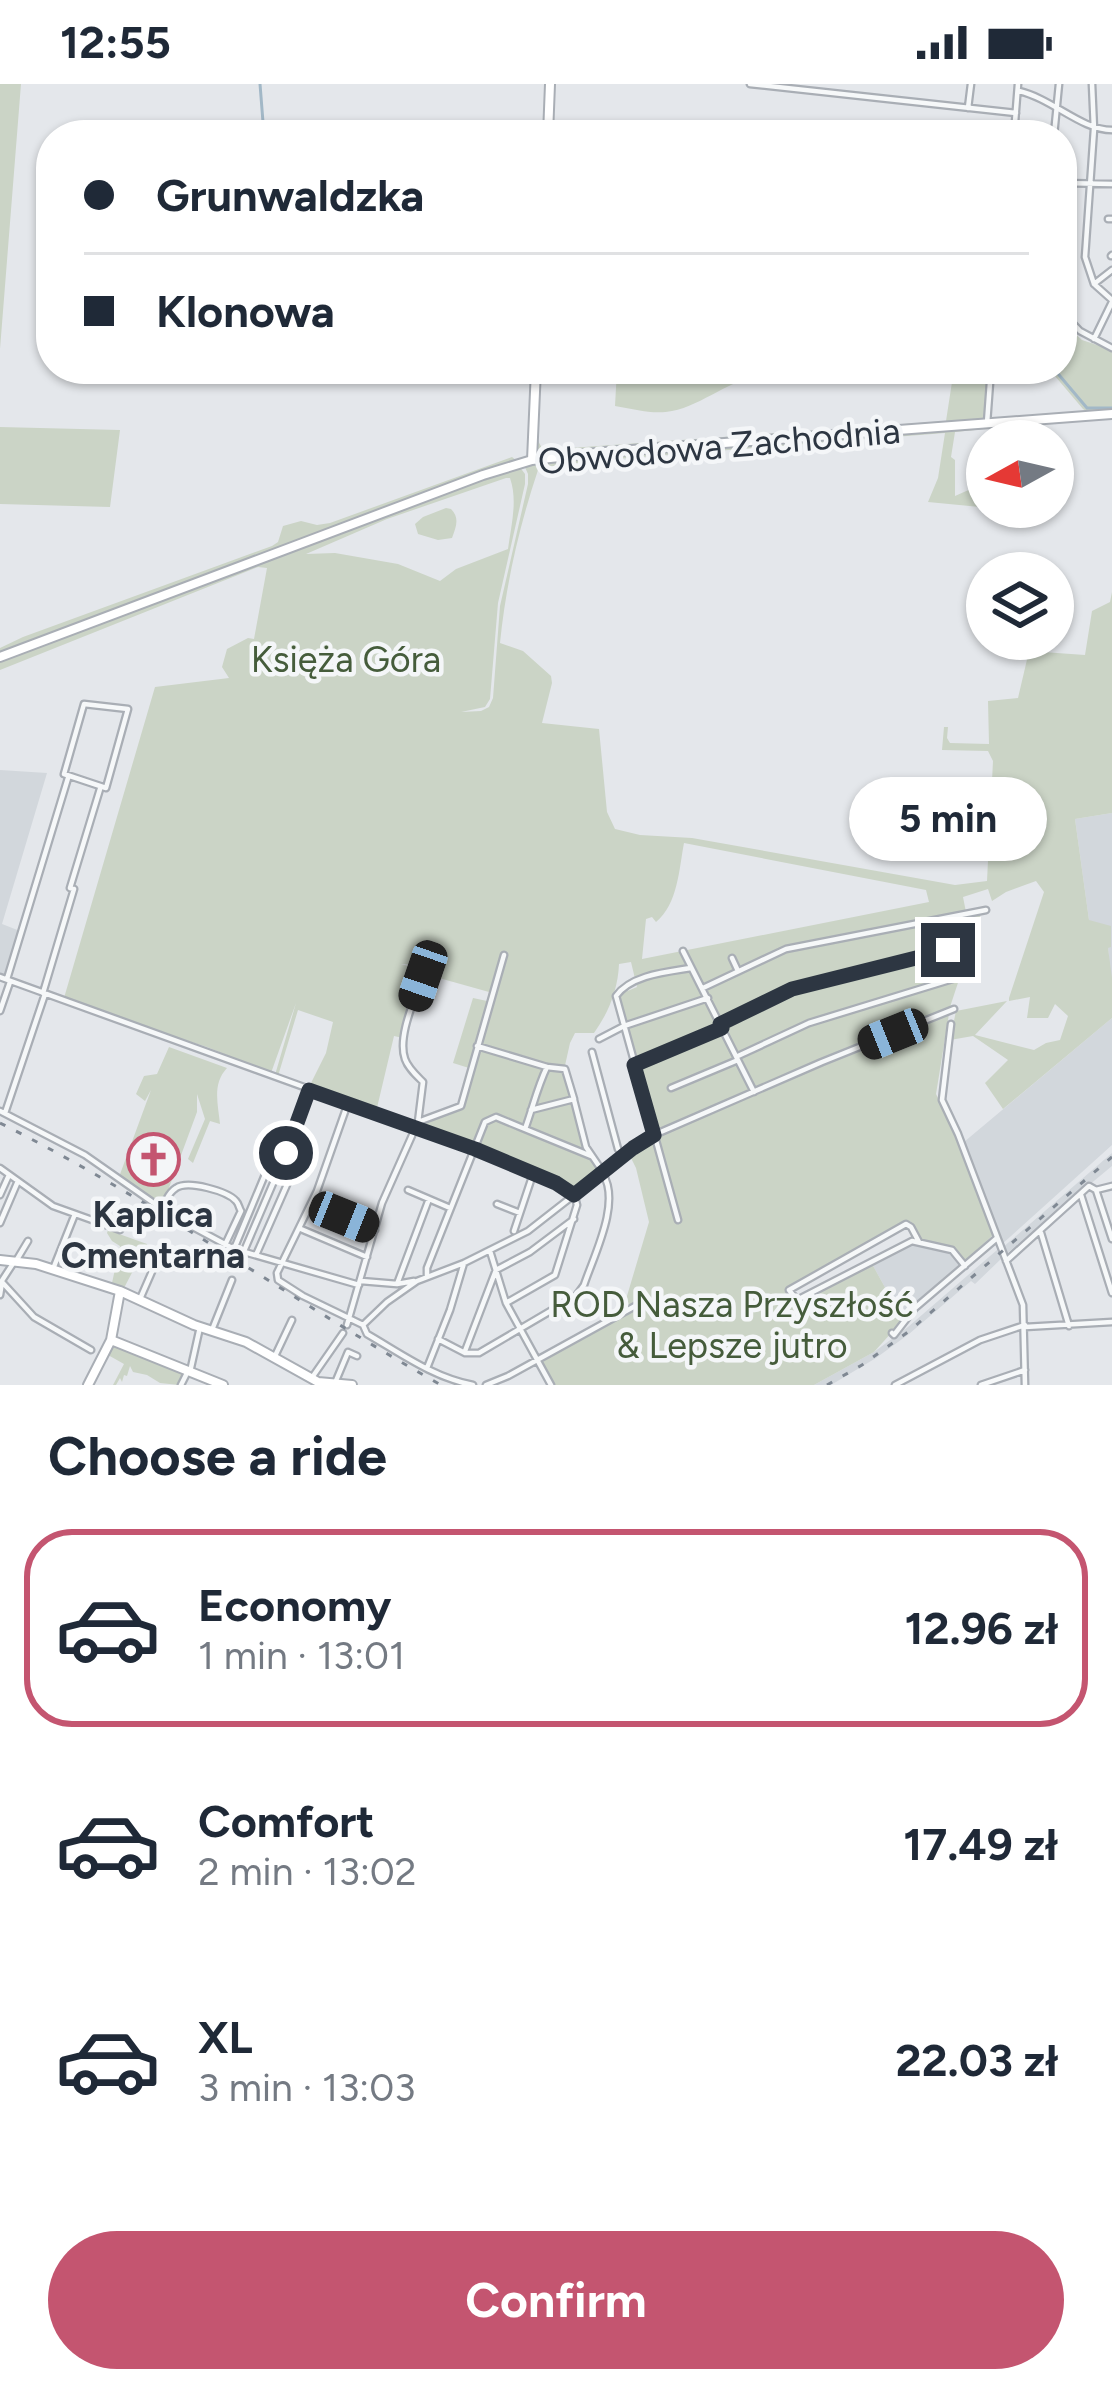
<!DOCTYPE html>
<html lang="en">
<head>
<meta charset="utf-8">
<style>
  :root { --surface:#fff; --page:#f6f6f7; --text:#1f2937; --muted:#747a83; --line:#e0e1e3; --accent:#c45570 }
  body { margin:0; font-family:Figtree,sans-serif; background:var(--page); color:var(--text); height:100vh; display:flex; flex-direction:column; font-size:45px; white-space:nowrap }
  * { box-sizing:border-box; margin:0 }
  p { font-size:39px; color:var(--muted) }
  .icon { flex:none; width:66px; height:66px; fill:none; stroke:currentColor; stroke-width:2; stroke-linecap:round; stroke-linejoin:round }
  .map { position:relative; height:1301px; overflow:hidden }
  .details { display:flex; flex-direction:column; background:var(--surface); flex:1 }
  .details>* { flex:none }
  .banner { position:absolute; left:36px; top:36px; width:1041px; height:264px; border-radius:48px; box-shadow:0 3px 9px #0004; display:grid; align-content:center; height:264px; padding:0 48px; background:var(--surface) }
  .needle { width:78px; rotate:262deg }
  .buttons { position:absolute; left:966px; top:336px; display:grid; gap:24px }
  .buttons a { display:grid; place-items:center; width:108px; height:108px; border-radius:50%; background:var(--surface); box-shadow:0 3px 9px #0004; font-size:60px }
  .end { position:absolute; width:54px; height:54px; margin:-27px; border:15px solid #2d3642; background:#fff; box-shadow:0 0 0 6px #fff }
  .from { border-radius:50% }
  .bubble { position:absolute; height:84px; border-radius:42px; background:var(--surface); box-shadow:0 3px 9px #0004; font-size:39px; font-weight:700; line-height:84px; text-align:center }
  .car { position:absolute; width:36px; height:72px; margin:-36px -18px; border-radius:15px; box-shadow:0 0 9px 3px #0007; background:linear-gradient(#222 24%,#8ab4d8 0 40%,#222 0 76%,#8ab4d8 0 86%,#222 0) }
  .banner b { display:flex; align-items:center; gap:42px; height:114px; font-size:45px }
  .banner b+b { border-top:3px solid var(--line) }
  .banner i { width:30px; height:30px; background:var(--text) }
  ul { padding:0; list-style:none }
  li { display:flex; align-items:center; gap:36px; height:198px; margin:0 24px 18px; padding:0 24px; border:6px solid transparent; border-radius:48px }
  li div { flex:1 }
  li b { display:block; font-size:45px }
  li em { font-style:normal; font-weight:700 }
  li.current { border-color:var(--accent) }
  li>.icon { width:108px; height:108px; stroke-width:1.5 }
  h2 { padding:0 48px; font-size:54px; line-height:144px }
  .primary-button { display:flex; gap:24px; margin-top:auto; padding:24px 48px }
  .primary-button a { flex:1; height:138px; border-radius:72px; background:var(--accent); color:#fff; font-size:48px; font-weight:700; line-height:138px; text-align:center }
  .status { display:flex; justify-content:space-between; align-items:center; height:84px; padding:0 60px; background:var(--surface); direction:ltr }
  .status svg { height:33px; fill:currentColor }
  .map>svg:first-child { display:block }
</style>
</head>
<body>
<div class="status"><b>12:55</b><svg viewBox="0 0 49 12"><path d="M0 12V9h3v3zM5 12V6h3v6zM10 12V3h3v9zM15 12V0h3v12zM26 1h20v11H26zM47 4h2v5h-2z"/></svg></div>
<div class="map">
<svg width="1112" height="1301" viewBox="0 0 1112 1301">
  <rect width="100%" height="100%" fill="#e4e7eb"/>
  <path fill="#d2d7dc" d="M0,686L47,689L2,840L20,847L4,892L0,890Z
    M1112,729V894H1110L1108,863L1089,836L1075,735Z
    M1112,934V1061L1001,1161L964,1058Z
    M1112,1069V1082L1005,1171L1002,1164Z
    M918,1160L953,1162L965,1177L903,1236L871,1178L908,1161Z
    M997,1166L1001,1175L975,1200L971,1197L909,1250L876,1274L831,1301H814L874,1268L908,1243Z"/>
  <path fill="#cbd4c6" fill-rule="evenodd" d="M0,0H21L0,265Z
    M1062,238L1082,256L1112,266V327L1088,328L1083,325L1049,285H1062Z
    M617,285H770V292C734,290 705,321 672,327C654,331 634,325 615,322Z
    M954,285H989L985,333L981,337L539,370L534,362L536,353L543,366L946,337Z
    M984,342L985,345L955,348L951,373L955,376V412L982,400L980,423L928,418L938,394L945,349L628,374L565,380L538,386C519,443 506,500 500,559L523,567L551,592L552,599L542,639L599,645L607,728L615,745L640,751L692,754L955,801L987,797L993,677L988,667L942,666L944,643H948L947,654L950,659L989,660L988,617L1018,614L1029,567L1085,571L1092,527L1110,518L1112,508V729L1075,735L1089,836L1111,842V863L1108,864L1112,894V934L1003,1025L985,999L1008,976L973,952L950,956L956,927L1007,917L975,951L1034,966L1046,959L1060,956L1068,932L1055,920L1048,934H1027L1030,913L1009,917V914L1044,808L1036,797L1006,808L992,817L988,805L963,813L966,828L983,823L949,926L822,974L654,1047L618,911L637,903L631,878L619,880C618,905 609,928 594,949H575L570,959L564,986L584,1061L599,1087L576,1106L418,1042L419,1036L458,1020L469,984L453,979L473,914L487,917L489,908L439,894L424,881L401,880L422,886L403,954L394,952L376,1028L309,1003L326,969L333,938L298,926L278,992L275,991L296,919L271,989L207,963L128,938L64,914L155,603L229,594L222,583L227,565L248,554L254,555L267,484L258,483L0,586V576L480,395L519,382L525,390V400L498,519L490,615L485,623L461,628L481,627L489,623L493,614L500,522L528,400V390L524,381L552,376ZM506,394H510C518,417 511,442 508,465L456,485L440,497L398,480L335,469L306,470L387,435ZM684,759L926,806L929,818L642,875L646,835L652,833L656,838C678,820 679,785 684,759Z
    M0,343L120,346L110,423L0,420Z
    M512,373L517,377L0,570V564L23,553L272,462L278,458L283,442L301,437L317,441L330,439Z
    M446,424L451,425C460,434 456,443 452,454L438,456L418,450L415,440L423,433Z
    M949,930L936,1010L957,1052L993,1151L965,1177L953,1162L921,1158L910,1137L786,1204L795,1219L871,1178L903,1236L874,1268L814,1301H554L541,1276L606,1240L624,1222L649,1138L636,1084L629,1070L654,1054L816,982Z
    M169,963L227,984C212,1000 218,1020 220,1040L210,1037L193,1079L188,1075L205,1035L197,1010V1028L163,1120L159,1122L119,1093L151,1006L145,1017L136,1010L144,992L157,990Z
    M108,1146L147,1160L124,1204L112,1199L120,1162L112,1157L107,1149Z
    M115,1261L183,1289L179,1301L160,1299L147,1291L133,1288L130,1282L127,1292L124,1291L122,1298L120,1294L116,1301H113L124,1280L108,1271Z"/>
  <g fill="none" stroke-linecap="round" stroke-linejoin="round">
    <path stroke="#a2b8c7" stroke-width="3" d="M260,0L264,51
      M1054,285L1087,324H1112"/>
    <defs>
      <path id="street" d="M750,0L1016,29
        M1092,0L1094,45L1085,173L1094,200L1112,216
        M1019,7C1053,15 1081,46 1112,46
        M968,24L971,0
        M1014,51L1018,0
        M1054,51L1059,0
        M1062,99L1112,100
        M1108,135H1112
        M1111,172L1112,171
        M1094,200L1112,186
        M1062,228L1080,247L1112,264
        M1094,255L1112,218
        M987,339L991,285
        M84,620L128,625L106,704L64,690Z
        M941,835L948,864
        M683,867L754,1008
        M732,874L738,887
        M0,893L475,1065L567,1105L575,1113L577,1121L555,1191L506,1219
        M7,895L68,694
        M703,904L786,865L986,826
        M43,909L74,805L70,804L100,705
        M0,927L10,898
        M720,940L792,905L975,859
        M951,940L942,1016L958,1050L1023,1221L1025,1301
        M599,955L624,942L708,914
        M477,962L547,983L565,985L574,1015L531,1026
        M592,968L618,1065L623,1072
        M738,972L809,939L959,893L963,894
        M634,981L722,944
        M671,1004L738,976
        M574,1016L586,1063L603,1088
        M348,1019L317,1107L277,1189L278,1196L303,1212L363,1241L367,1250C400,1269 434,1294 473,1301
        M0,1027L85,1071L158,1122L163,1121C167,1115 169,1108 176,1104C188,1096 227,1107 236,1117C239,1120 239,1124 241,1127L225,1161
        M5,1029L45,910
        M418,1038L461,1022L504,871
        M525,1045L591,1072
        M0,1084L53,1122L120,1146
        M408,1106L450,1124
        M1096,1106L1112,1102
        M0,1111L9,1091
        M1081,1111L1112,1209
        M497,1120L520,1129
        M314,1121L375,1146
        M160,1123L174,1132
        M678,1136L616,912C631,891 666,888 691,884
        M0,1139L18,1097
        M193,1143L234,1165L359,1201
        M301,1145L367,1173
        M514,1147L533,1090
        M1041,1149L1069,1242
        M919,1158L911,1143L906,1140L789,1206L797,1216L912,1157L952,1166L965,1182
        M234,1165L274,1069
        M244,1167L286,1069L309,1005
        M490,1167L506,1219L551,1301
        M256,1171L304,1062
        M16,1177L28,1157
        M1006,1177L1089,1102L1096,1106L1112,1155
        M53,1185L75,1130
        M427,1193V1184L485,1038L496,1033L525,1045C533,1023 537,1004 547,983
        M361,1197L397,1200L414,1197
        M1,1198L14,1178
        M2,1198L34,1233L91,1266
        M397,1200L429,1115
        M0,1211L2,1198
        M140,1215L164,1160
        M347,1241L382,1119L418,1038L423,998C416,991 408,984 405,975C396,950 420,905 426,880
        M363,1241L387,1218L417,1197L464,1179L528,1147L647,1054L822,978L954,925
        M1025,1243L1112,1238
        M212,1246L232,1196
        M892,1249L894,1251L915,1224L997,1154
        M438,1255L465,1269H479L576,1212L584,1201C594,1171 621,1119 603,1090
        M465,1267L496,1186L530,1168L574,1135
        M275,1272L292,1236
        M427,1284L450,1226L464,1179
        M190,1288L200,1243
        M311,1295L343,1249
        M335,1299L348,1268L357,1272
        M181,1301L188,1287
        M486,1301L508,1292L637,1221
        M895,1301L980,1256L1025,1241
        M981,1301L1025,1286"/>
      <path id="secondary" d="M548,51L550,0
        M532,376L536,285
        M0,573L483,391L532,376L605,368L1112,330
        M0,1176L36,1180L120,1207L194,1241L246,1258L318,1298L352,1301
        M111,1256L223,1301
        M88,1301L111,1256L120,1207"/>
    </defs>
    <use href="#street" stroke="#a9aeb5" stroke-width="9"/>
    <use href="#secondary" stroke="#a9aeb5" stroke-width="12"/>
    <use href="#street" stroke="#f6f8f9" stroke-width="4.5"/>
    <use href="#secondary" stroke="#fff" stroke-width="8"/>
    <path stroke="#7f8893" stroke-width="3" stroke-dasharray="6 12" stroke-linecap="butt" d="M0,1039C154,1116 292,1217 441,1301
      M827,1301L862,1281L908,1248L1112,1073"/>
  </g>
  <g fill="none" stroke-linecap="round" stroke-linejoin="round">
    <path stroke="#2d3642" stroke-width="15" d="M286,1069L309,1006L475,1065L556,1099L574,1111L633,1064L654,1051L634,981L722,944L720,940L792,905L948,866"/>
  </g>
  <defs>
    <symbol id="church-ring" viewBox="-11 -11 22 22"><circle r="9.5" fill="#f4f6f8" stroke="#c45570" stroke-width="1.5"/><path d="M-1.2-6h2.4v3.5h3.3v2.4h-3.3V6h-2.4V-.1h-3.3v-2.4h3.3Z" fill="#c45570"/></symbol>
  </defs>
  <g fill-rule="evenodd">
    <use href="#church-ring" x="124" y="1046" width="59" height="59"/>
  </g>
  <g text-anchor="middle" dominant-baseline="central" stroke-width="9" stroke-linejoin="round" paint-order="stroke">
    <g font-size="36" fill="#2d3642" stroke="#f4f6f8">
      <text transform="translate(719 362) rotate(-5)">Obwodowa Zachodnia</text>
    </g>
    <g font-size="36" fill="#455c3b" stroke="#f4f6f8">
      <text x="346" y="575">Księża Góra</text>
      <text x="732" y="1220">ROD Nasza Przyszłość<tspan x="732" dy="41">&amp; Lepsze jutro</tspan></text>
    </g>
    <g font-size="36" font-weight="bold" fill="#2d3642" stroke="#f4f6f8">
      <text x="153" y="1130">Kaplica<tspan x="153" dy="41">Cmentarna</tspan></text>
    </g>
  </g>
</svg>
<div class="buttons">
<a><svg class="needle" viewBox="-14 -14 28 28"><path d="M0-13l5 13h-10z" fill="#e53935"/><path d="M0 13l5-13h-10z" fill="#747a83"/></svg></a>
<a><svg class="icon" aria-label="layers" viewBox="0 0 24 24"><path d="M12 4l9 5-9 5-9-5zM3 14l9 5 9-5"/></svg></a>
</div>
<i class="end from" style="left:286px;top:1069px"></i>
<i class="end" style="left:948px;top:866px"></i>
<div class="bubble" style="left:849px;top:693px;width:198px">5 min</div>
<i class="car" style="left:423px;top:892px;rotate:199deg"></i>
<i class="car" style="left:893px;top:950px;rotate:248deg"></i>
<i class="car" style="left:344px;top:1133px;rotate:112deg"></i>
<div class="banner">
<b><i class="from"></i>Grunwaldzka</b>
<b><i></i>Klonowa</b>
</div>
</div>
<section class="details">
<h2>Choose a ride</h2>
<ul>
<li class="current"><svg class="icon" aria-label="car" viewBox="0 0 24 24"><path d="M5 17H2v-5l4-1 3-4h7l3 4 3 1v5h-3M9 17h6M6 11h13"/><circle cx="7" cy="17" r="2"/><circle cx="17" cy="17" r="2"/></svg><div><b>Economy</b><p>1 min · 13:01</p></div><em>12.96 zł</em></li>
<li><svg class="icon" aria-label="car" viewBox="0 0 24 24"><path d="M5 17H2v-5l4-1 3-4h7l3 4 3 1v5h-3M9 17h6M6 11h13"/><circle cx="7" cy="17" r="2"/><circle cx="17" cy="17" r="2"/></svg><div><b>Comfort</b><p>2 min · 13:02</p></div><em>17.49 zł</em></li>
<li><svg class="icon" aria-label="car" viewBox="0 0 24 24"><path d="M5 17H2v-5l4-1 3-4h7l3 4 3 1v5h-3M9 17h6M6 11h13"/><circle cx="7" cy="17" r="2"/><circle cx="17" cy="17" r="2"/></svg><div><b>XL</b><p>3 min · 13:03</p></div><em>22.03 zł</em></li>
</ul>
<div class="primary-button"><a>Confirm</a></div>
</section>
</body>
</html>
